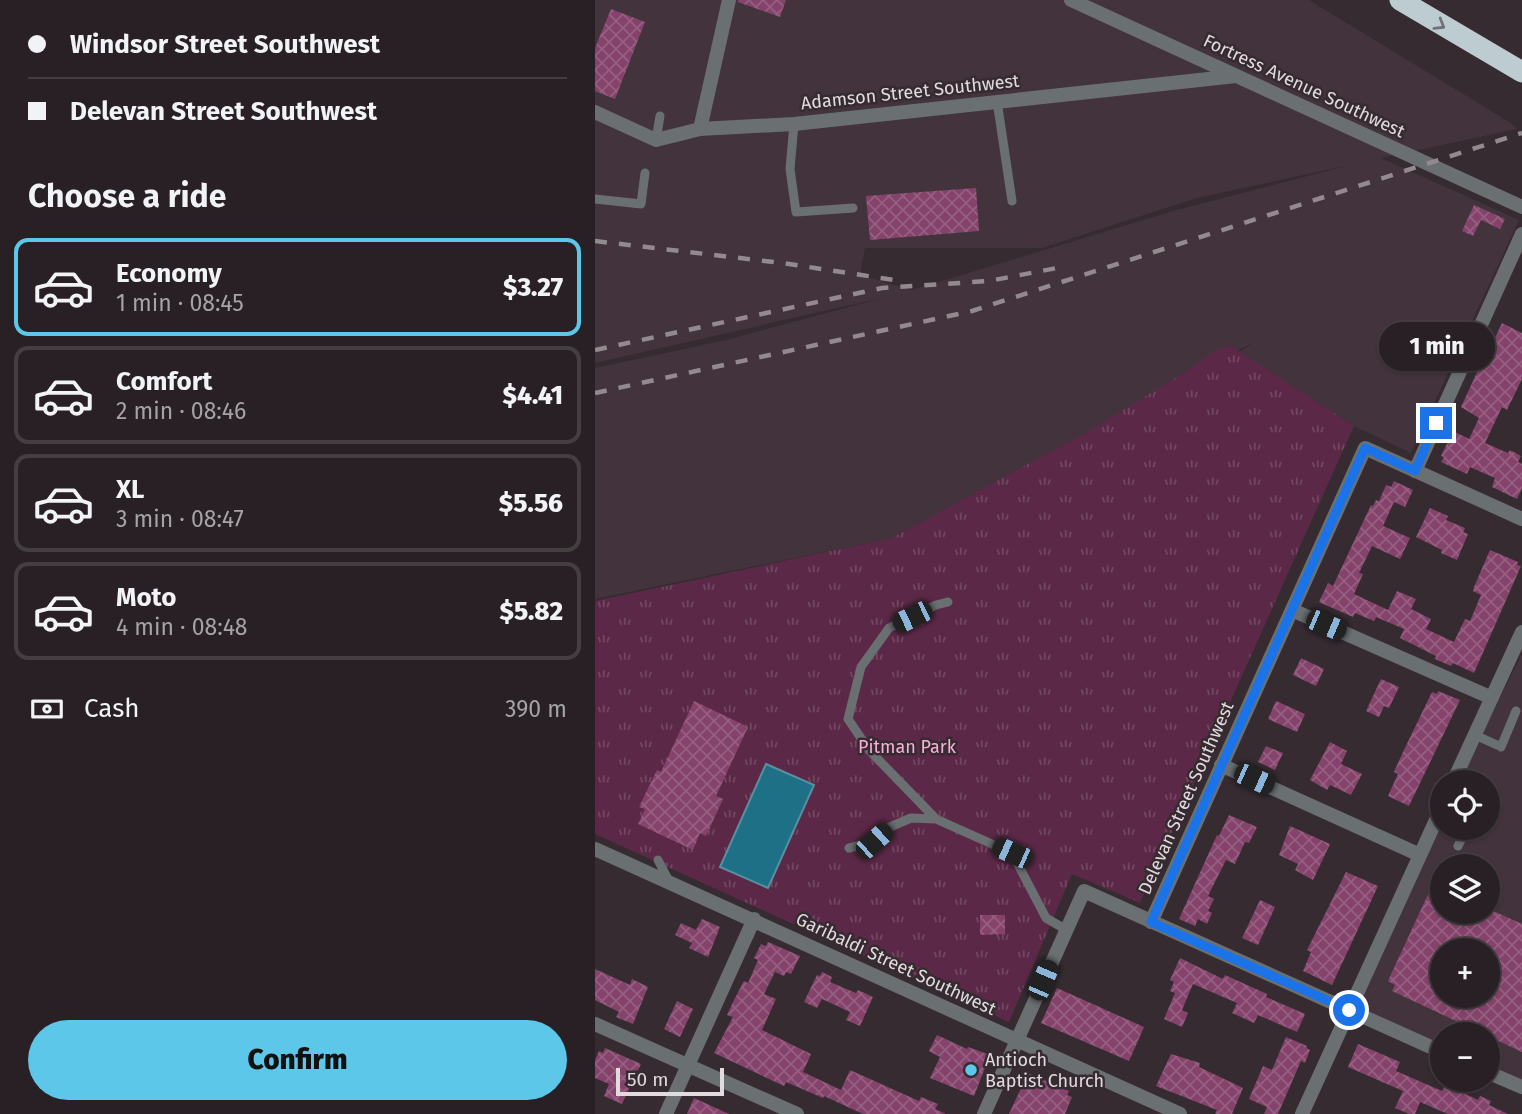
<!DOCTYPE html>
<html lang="en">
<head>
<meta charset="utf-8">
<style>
  :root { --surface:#282024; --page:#30282c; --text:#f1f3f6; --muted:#a5a3a6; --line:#443e41; --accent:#5cc7e8 }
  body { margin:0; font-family:"Fira Sans",sans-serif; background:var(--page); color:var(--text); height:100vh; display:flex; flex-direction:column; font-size:26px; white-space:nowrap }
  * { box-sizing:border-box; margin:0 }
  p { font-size:23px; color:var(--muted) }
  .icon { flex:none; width:38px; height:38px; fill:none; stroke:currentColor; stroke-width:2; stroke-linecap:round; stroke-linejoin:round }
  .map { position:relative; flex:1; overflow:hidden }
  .side { display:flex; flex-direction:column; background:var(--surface); width:595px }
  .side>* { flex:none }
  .top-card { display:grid; align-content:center; height:154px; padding:0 28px; background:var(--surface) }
  .controls { position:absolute; left:835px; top:770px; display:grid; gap:14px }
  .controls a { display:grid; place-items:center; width:70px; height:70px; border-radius:50%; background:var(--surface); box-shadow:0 2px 5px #0004,0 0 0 2px var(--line); font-size:35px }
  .scale { position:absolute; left:21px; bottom:18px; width:108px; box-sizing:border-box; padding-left:7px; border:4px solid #e1dade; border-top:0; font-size:19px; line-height:24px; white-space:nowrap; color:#e1dade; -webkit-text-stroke:5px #352b30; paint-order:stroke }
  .end { position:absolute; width:32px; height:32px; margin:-16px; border:9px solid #1a73e8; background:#fff; box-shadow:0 0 0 4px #fff }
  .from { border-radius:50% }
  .bubble { position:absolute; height:49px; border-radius:24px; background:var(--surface); box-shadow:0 2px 5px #0004,0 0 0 2px var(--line); font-size:23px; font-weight:800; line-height:49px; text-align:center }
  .car { position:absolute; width:21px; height:42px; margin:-21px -10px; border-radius:9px; box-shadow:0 0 5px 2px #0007; background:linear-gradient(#222 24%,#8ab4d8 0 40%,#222 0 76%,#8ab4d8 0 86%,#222 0) }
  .top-card b { display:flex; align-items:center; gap:24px; height:66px; font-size:26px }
  .top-card b+b { border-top:2px solid var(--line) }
  .top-card i { width:18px; height:18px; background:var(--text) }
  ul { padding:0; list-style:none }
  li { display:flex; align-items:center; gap:21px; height:98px; margin:0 14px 10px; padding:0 14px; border:4px solid var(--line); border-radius:14px }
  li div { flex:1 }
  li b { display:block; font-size:26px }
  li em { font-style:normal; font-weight:800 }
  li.selected { border-color:var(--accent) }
  li>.icon { width:63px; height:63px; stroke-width:1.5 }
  h2 { padding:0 28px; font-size:32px; line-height:84px }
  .pay { display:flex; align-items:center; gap:18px; height:77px; padding:0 28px; font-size:26px }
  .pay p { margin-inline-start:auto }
  .action { display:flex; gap:14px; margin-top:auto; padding:14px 28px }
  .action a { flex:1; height:80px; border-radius:42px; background:var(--accent); color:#111; font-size:28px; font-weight:800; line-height:80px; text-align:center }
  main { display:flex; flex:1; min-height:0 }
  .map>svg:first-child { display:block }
</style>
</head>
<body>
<main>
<section class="side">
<div class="top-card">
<b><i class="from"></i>Windsor Street Southwest</b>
<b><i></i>Delevan Street Southwest</b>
</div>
<h2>Choose a ride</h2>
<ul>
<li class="selected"><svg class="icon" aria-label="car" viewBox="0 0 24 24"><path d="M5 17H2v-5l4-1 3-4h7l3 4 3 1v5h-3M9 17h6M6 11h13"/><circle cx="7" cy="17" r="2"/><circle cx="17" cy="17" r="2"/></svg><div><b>Economy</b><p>1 min · 08:45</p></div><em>$3.27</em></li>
<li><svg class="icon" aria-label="car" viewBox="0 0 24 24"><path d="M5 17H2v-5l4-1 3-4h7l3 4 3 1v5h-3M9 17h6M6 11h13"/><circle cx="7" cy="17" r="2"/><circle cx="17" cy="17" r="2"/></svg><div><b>Comfort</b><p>2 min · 08:46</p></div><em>$4.41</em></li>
<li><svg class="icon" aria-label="car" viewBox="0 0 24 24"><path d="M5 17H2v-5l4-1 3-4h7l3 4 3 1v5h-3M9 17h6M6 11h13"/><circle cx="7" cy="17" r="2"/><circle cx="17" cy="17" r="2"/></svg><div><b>XL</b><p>3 min · 08:47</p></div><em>$5.56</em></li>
<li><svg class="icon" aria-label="car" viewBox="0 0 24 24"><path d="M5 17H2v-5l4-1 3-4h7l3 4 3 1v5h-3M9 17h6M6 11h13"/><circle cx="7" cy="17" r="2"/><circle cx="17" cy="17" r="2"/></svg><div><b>Moto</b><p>4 min · 08:48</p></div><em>$5.82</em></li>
</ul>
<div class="pay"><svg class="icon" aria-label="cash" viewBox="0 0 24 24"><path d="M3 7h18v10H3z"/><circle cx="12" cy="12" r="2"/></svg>Cash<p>390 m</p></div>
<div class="action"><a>Confirm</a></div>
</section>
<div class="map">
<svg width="927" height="1114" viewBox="0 0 927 1114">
  <defs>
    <pattern id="park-tufts" width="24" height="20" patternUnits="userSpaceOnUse" patternTransform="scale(1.75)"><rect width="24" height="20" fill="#5b2947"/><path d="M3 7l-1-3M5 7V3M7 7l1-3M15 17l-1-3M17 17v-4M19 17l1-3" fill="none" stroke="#724761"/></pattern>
    <pattern id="building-cross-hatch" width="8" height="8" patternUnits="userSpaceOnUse" patternTransform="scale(1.75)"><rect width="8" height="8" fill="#85436b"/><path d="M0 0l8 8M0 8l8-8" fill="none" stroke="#965e80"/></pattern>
  </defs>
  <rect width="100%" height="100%" fill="#352b30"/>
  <path fill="#43333c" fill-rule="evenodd" d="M0,0H714L916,123L922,129L786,158L924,220L816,453L759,426L645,352L657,343L297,538L0,599V368L131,340L291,297L0,363ZM755,165L578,211L317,290L265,275L270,248H447L602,198Z
    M927,654V1095L893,1080L892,1034H847V1059L747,1015L847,815V828H892V782H863ZM847,866H892V912H847ZM847,950H892V996H847Z"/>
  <path fill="url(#park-tufts)" d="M635,345L759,426L545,903L477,874L414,1022L0,834V601L297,538L492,432L589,373L621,350Z"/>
  <path fill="#1e7087" stroke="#5890a1" stroke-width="2" d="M171,764L219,785L173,888L125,867Z"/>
  <path fill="url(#building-cross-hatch)" fill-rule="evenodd" d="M143,0H191L185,17L143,2Z
    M16,9L50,22L20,99L0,91V48Z
    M381,188L384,231L275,240L271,196Z
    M879,205L910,219L905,229L886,220L878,236L867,231Z
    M907,323L927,333V379L912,410L907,407L890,443L913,453L915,450L926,456L923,462L927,464V488L922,499L897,487L900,478L875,467L872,474L846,462L849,457L846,456L858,431L874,439L884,418L866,407L884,368L889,370L899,350L895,348Z
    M799,481L818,490L810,507L799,502L788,526L815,538L805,559L777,546L764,573L768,574L759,594L793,610L802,591L821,599L816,609L836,619L831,629L859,642L870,619L875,621L886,595L878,591L879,587L895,550L923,562L922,565L926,566L879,673L858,663L856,666L840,659L841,656L805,638L809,629L781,617L779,621L760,613L758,617L724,602L733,583L738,586L776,505L778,506L781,500L784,501L791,485L796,487Z
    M835,508L853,516L851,520L870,528L868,532L873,534L862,560L846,553L847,550L821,537Z
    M706,658L729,669L721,686L698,675Z
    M786,679L804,687L794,708L789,706L784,717L771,711Z
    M843,691L865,700L814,806L793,796L803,774L799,772L807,754L837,692L842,694Z
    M99,701L153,727L121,796L128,799L111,836L105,833L98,850L43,824L50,809L44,807L62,770L66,772Z
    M681,701L710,714L702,732L673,719Z
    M735,742L752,751L746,764L767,774L756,795L735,785L732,790L715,780Z
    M671,746L688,753L680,770L663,762Z
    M634,815L662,827L654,843L650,842L640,864L631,860L613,896L619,899L613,911L617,913L612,924L603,919L600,926L584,919L622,835L624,836Z
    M695,826L735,844L718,880L700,870L703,864L684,855Z
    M751,872L783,886L737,985L708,971L716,952L712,950Z
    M835,890L847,896V912H892V908L927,924V1052L797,991L800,985L793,981ZM847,950H892V996H847Z
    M665,900L680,907L663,945L647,938Z
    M385,915H410V934L385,935Z
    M107,919L125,927L113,957L94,948L97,943L80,935L86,923L101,930Z
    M173,942L205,956L196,974L191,972L189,976L180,972L169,994L181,999L167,1030L216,1054L208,1072L246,1090L255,1070L324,1101L326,1097L343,1104L340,1109L351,1114H268L229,1096L228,1098L191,1082L189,1086L119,1053L138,1017L132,1015L138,1002L149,981L153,983L163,960L159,958L166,944L171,946Z
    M585,958L628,979L630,975L672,994L671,997L710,1014L702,1032L663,1015L659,1023L637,1013L642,1003L598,984L587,1010L593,1013L587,1027L569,1019L580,993L575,991L579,982L575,980Z
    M0,969L35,985L37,979L53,987L38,1024L21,1017L24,1012L0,1000Z
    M227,972L237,977L235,982L261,993L263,990L278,997L265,1026L251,1020L255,1012L227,999L222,1008L209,1002L222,975L225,976Z
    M462,988L549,1027L534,1061L446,1023Z
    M82,1001L98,1009L85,1037L69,1029Z
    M342,1035L372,1049L373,1047L395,1055L379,1096L335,1078L345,1057L334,1051Z
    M691,1037L712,1046L711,1048L715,1050L710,1063L706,1061L683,1114H669L672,1107L654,1099L668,1066L677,1070Z
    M763,1044L805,1062L801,1071L847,1091L852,1081L862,1085L860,1089L883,1100L885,1096L896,1101L894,1105L913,1114H853L825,1102L820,1114H814L800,1108L808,1091L753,1067Z
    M10,1048L46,1064L27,1104L9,1096L14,1084L0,1078V1060L4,1051L8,1053Z
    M576,1054L605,1063L604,1067L648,1088L637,1114H620L622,1110L561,1086Z
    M433,1073L474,1091L472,1095L477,1097L470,1114H414Z
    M99,1098L134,1114H92Z"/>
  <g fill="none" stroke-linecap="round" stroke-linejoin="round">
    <path stroke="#6a7072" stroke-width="9" d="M402,101L417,201
      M199,124L195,169L201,212L258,208
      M61,140L65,116
      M0,199L46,204L50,173
      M880,735L902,745
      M906,747L921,711
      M341,819L274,750L253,719L266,667L294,628L341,605L353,602
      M863,846L872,828
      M254,848L279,841L295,827L316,818L341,819L417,853L451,918L470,929
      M63,860L74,881"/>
    <path stroke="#6a7072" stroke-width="14" d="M476,0L927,207
      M0,112L61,140L105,129L199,124L641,76
      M105,129L134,0
      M820,471L927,234
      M697,610L897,698
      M626,765L825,855
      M858,782L927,632
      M0,849L585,1114
      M556,922L770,448L927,519
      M0,1024L202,1114
      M892,1072L927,1087
      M71,1114L159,919
      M389,1114L489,891L847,1052
      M707,1114L847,807"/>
    <path stroke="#bdccd1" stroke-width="21" d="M805,0L927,72"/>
    <path stroke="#928a8e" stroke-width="4.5" stroke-dasharray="12 12" stroke-linecap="butt" d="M0,241L187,263L306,281
      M0,350L287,288L394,281L467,267
      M0,393L377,311L927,133"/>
  </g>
  <defs><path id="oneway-chevron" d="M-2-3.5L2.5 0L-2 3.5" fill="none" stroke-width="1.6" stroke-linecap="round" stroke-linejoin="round" transform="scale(1.75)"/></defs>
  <use stroke="#727378" href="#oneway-chevron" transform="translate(845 25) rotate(31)"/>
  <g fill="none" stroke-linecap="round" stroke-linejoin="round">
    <path stroke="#1a73e8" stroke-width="9" d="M754,1010L556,922L770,448L820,471L841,423"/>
  </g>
  <circle fill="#5cc7e8" stroke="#352b30" stroke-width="2.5" cx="376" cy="1070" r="7"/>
  <g text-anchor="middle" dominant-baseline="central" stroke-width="5" stroke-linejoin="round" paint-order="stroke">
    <g font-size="18" fill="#e1dade" stroke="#352b30">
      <text transform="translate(709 86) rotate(25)">Fortress Avenue Southwest</text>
      <text transform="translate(315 92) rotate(-6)">Adamson Street Southwest</text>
      <text transform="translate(591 798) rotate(-66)">Delevan Street Southwest</text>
      <text transform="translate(301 964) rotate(25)">Garibaldi Street Southwest</text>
    </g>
    <g font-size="18" fill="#fcaeda" stroke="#352b30">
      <text x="312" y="747">Pitman Park</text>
    </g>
    <g font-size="18" fill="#e1dade" stroke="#352b30" text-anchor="start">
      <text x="390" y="1060">Antioch<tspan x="390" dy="21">Baptist Church</tspan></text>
    </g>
  </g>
</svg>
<div class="controls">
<a><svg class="icon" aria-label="locate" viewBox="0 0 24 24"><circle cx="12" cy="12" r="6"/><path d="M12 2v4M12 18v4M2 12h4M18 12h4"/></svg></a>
<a><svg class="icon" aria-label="layers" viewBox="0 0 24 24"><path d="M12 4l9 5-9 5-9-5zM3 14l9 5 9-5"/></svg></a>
<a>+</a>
<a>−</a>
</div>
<div class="scale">50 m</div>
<i class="end from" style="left:754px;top:1010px"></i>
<i class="end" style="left:841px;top:423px"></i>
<div class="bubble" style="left:784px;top:322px;width:116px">1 min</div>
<i class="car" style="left:317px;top:617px;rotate:244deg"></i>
<i class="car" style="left:731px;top:625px;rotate:113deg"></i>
<i class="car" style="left:659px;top:779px;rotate:114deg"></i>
<i class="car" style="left:279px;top:841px;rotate:48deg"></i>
<i class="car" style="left:417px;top:853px;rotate:294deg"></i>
<i class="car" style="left:448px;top:980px;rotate:23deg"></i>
</div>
</main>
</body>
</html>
